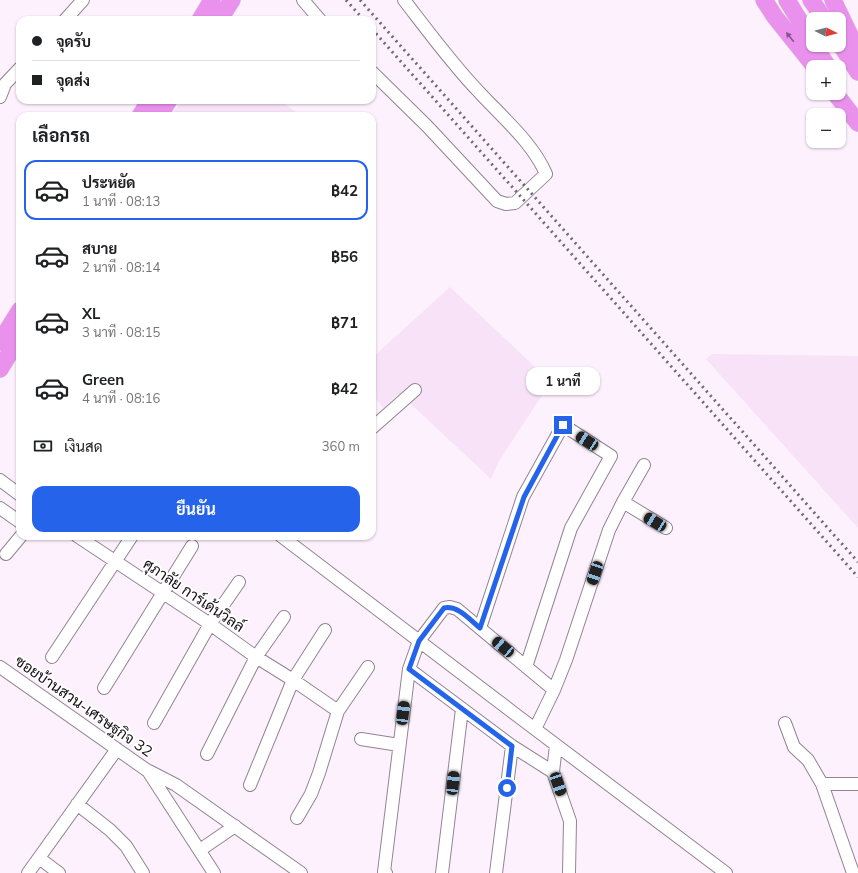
<!DOCTYPE html>
<html lang="th">
<head>
<meta charset="utf-8">
<style>
  :root { --surface:#fff; --page:#f6f6f6; --text:#202124; --muted:#757577; --line:#e0e0e0; --accent:#2563eb }
  body { margin:0; font-family:Mulish,Sarabun,sans-serif; background:var(--page); color:var(--text); height:100vh; display:flex; flex-direction:column; font-size:15px; white-space:nowrap }
  * { box-sizing:border-box; margin:0 }
  p { font-size:13px; color:var(--muted) }
  .icon { flex:none; width:22px; height:22px; fill:none; stroke:currentColor; stroke-width:2; stroke-linecap:round; stroke-linejoin:round }
  .map { position:relative; flex:1; overflow:hidden }
  .side { position:absolute; left:16px; top:112px; width:360px; height:428px; display:flex; flex-direction:column; background:var(--surface); border-radius:12px; box-shadow:0 1px 3px #0004 }
  .side>* { flex:none }
  .guide { position:absolute; left:16px; top:16px; width:360px; height:88px; border-radius:12px; box-shadow:0 1px 3px #0004; display:grid; align-content:center; height:88px; padding:0 16px; background:var(--surface) }
  .needle { width:26px; rotate:96deg }
  .buttons { position:absolute; left:806px; top:12px; display:grid; gap:8px }
  .buttons a { display:grid; place-items:center; width:40px; height:40px; border-radius:8px; background:var(--surface); box-shadow:0 1px 3px #0004; font-size:20px }
  .end { position:absolute; width:18px; height:18px; margin:-9px; border:5px solid #2563eb; background:#fff; box-shadow:0 0 0 2px #fff }
  .from { border-radius:50% }
  .bubble { position:absolute; height:28px; border-radius:12px; background:var(--surface); box-shadow:0 1px 3px #0004; font-size:13px; font-weight:700; line-height:28px; text-align:center }
  .car { position:absolute; width:12px; height:24px; margin:-12px -6px; border-radius:5px; box-shadow:0 0 3px 1px #0007; background:linear-gradient(#222 24%,#8ab4d8 0 40%,#222 0 76%,#8ab4d8 0 86%,#222 0) }
  .guide b { display:flex; align-items:center; gap:14px; height:38px; font-size:15px }
  .guide b+b { border-top:1px solid var(--line) }
  .guide i { width:10px; height:10px; background:var(--text) }
  ul { padding:0; list-style:none }
  li { display:flex; align-items:center; gap:12px; height:60px; margin:0 8px 6px; padding:0 8px; border:2px solid transparent; border-radius:12px }
  li div { flex:1 }
  li b { display:block; font-size:15px }
  li em { font-style:normal; font-weight:700 }
  li.current { border-color:var(--accent) }
  li>.icon { width:36px; height:36px; stroke-width:1.5 }
  h2 { padding:0 16px; font-size:18px; line-height:48px }
  .pay { display:flex; align-items:center; gap:10px; height:44px; padding:0 16px; font-size:15px }
  .pay p { margin-inline-start:auto }
  .button { display:flex; gap:8px; margin-top:auto; padding:8px 16px }
  .button a { flex:1; height:46px; border-radius:12px; background:var(--accent); color:#fff; font-size:16px; font-weight:700; line-height:46px; text-align:center }
  .map>svg:first-child { display:block }
</style>
</head>
<body>
<div class="map">
<svg width="858" height="873" viewBox="0 0 858 873">
  <rect width="100%" height="100%" fill="#fef1fe"/>
  <path fill="#f7e2f7" d="M181,100H281L300,116H171Z
    M450,287L549,380L543,394L499,461L491,479L399,393L383,408L372,393V358Z
    M712,354L858,356V528L706,359Z"/>
  <g fill="none" stroke-linecap="round" stroke-linejoin="round">
    <defs>
      <path id="minor" d="M303,0L320,20
        M65,20L83,0
        M372,72L427,126L497,201L506,204L515,203L546,174C533,143 502,117 479,92C452,64 428,31 404,0
        M0,97L5,84L20,68
        M372,428L415,390
        M0,480L20,495
        M623,502L666,528
        M0,508L20,522
        M77,536L210,624L256,657L293,680L338,711
        M281,536L519,717L726,873
        M6,554L21,536
        M480,628L523,497L563,425L611,456L571,528L526,667
        M52,657L132,536
        M0,667L148,771L214,873
        M409,669L512,746L553,772
        M104,688L192,546
        M154,723L210,624L239,582
        M785,723L794,747L808,760L822,784L853,873
        M535,729L554,690L566,660L609,530L623,502L644,465
        M361,739L399,745
        M556,745L553,772L570,821L569,873
        M207,754L256,657L284,617
        M149,771L176,785L301,873
        M822,784H858
        M250,785L293,680L325,630
        M77,804L110,830L126,846L143,873
        M297,818L311,794L319,773L338,711L368,667
        M200,850L235,826
        M39,858L59,873
        M28,873L117,749
        M386,873L384,872L409,669L419,641L444,608L450,607L457,609L554,690
        M442,873L462,709
        M496,873L512,746"/>
      <path id="highway" d="M764,0L775,17L815,67
        M787,0L813,43
        M811,0L824,19
        M833,0L858,52
        M200,20L212,0
        M219,20L232,0
        M839,42L858,72
        M814,45L828,67
        M835,93L858,123
        M140,116L150,100
        M159,116L169,100
        M0,342L20,310
        M0,369L20,336"/>
    </defs>
    <use href="#minor" stroke="#928492" stroke-width="14"/>
    <use href="#highway" stroke="#d9d8d9" stroke-width="18"/>
    <use href="#minor" stroke="#fff" stroke-width="12"/>
    <use href="#highway" stroke="#e991ed" stroke-width="17"/>
    <path stroke="#716871" stroke-width="3" stroke-dasharray="2 4" stroke-linecap="butt" d="M346,0L364,20
      M360,0L858,562
      M372,29L858,577"/>
  </g>
  <defs><path id="oneway-solid" d="M-6-.8H1V-3.2L6.5 0L1 3.2V.8H-6Z"/></defs>
  <use fill="#88568a" href="#oneway-solid" transform="translate(790 37) rotate(-129)"/>
  <g fill="none" stroke-linecap="round" stroke-linejoin="round">
    <path stroke="#2563eb" stroke-width="5" d="M507,788L512,746L409,669L419,641L444,608C458,605 470,620 480,628L524,497L563,425"/>
  </g>
  <g text-anchor="middle" dominant-baseline="central" stroke-width="4" stroke-linejoin="round" paint-order="stroke">
    <g font-size="15" fill="#120d12" stroke="#fff">
      <text transform="translate(194 595) rotate(34)">ศุภาลัย การ์เด้นวิลล์</text>
      <text transform="translate(84 706) rotate(35)">ซอยบ้านสวน-เศรษฐกิจ 32</text>
    </g>
  </g>
</svg>
<div class="buttons">
<a><svg class="needle" viewBox="-14 -14 28 28"><path d="M0-13l5 13h-10z" fill="#e53935"/><path d="M0 13l5-13h-10z" fill="#757577"/></svg></a>
<a>+</a>
<a>−</a>
</div>
<i class="end from" style="left:507px;top:788px"></i>
<i class="end" style="left:563px;top:425px"></i>
<div class="bubble" style="left:526px;top:367px;width:74px">1 นาที</div>
<i class="car" style="left:587px;top:441px;rotate:303deg"></i>
<i class="car" style="left:655px;top:522px;rotate:301deg"></i>
<i class="car" style="left:595px;top:573px;rotate:198deg"></i>
<i class="car" style="left:503px;top:647px;rotate:310deg"></i>
<i class="car" style="left:403px;top:713px;rotate:7deg"></i>
<i class="car" style="left:453px;top:783px;rotate:6deg"></i>
<i class="car" style="left:558px;top:784px;rotate:161deg"></i>
<div class="guide">
<b><i class="from"></i>จุดรับ</b>
<b><i></i>จุดส่ง</b>
</div>
<section class="side">
<h2>เลือกรถ</h2>
<ul>
<li class="current"><svg class="icon" aria-label="car" viewBox="0 0 24 24"><path d="M5 17H2v-5l4-1 3-4h7l3 4 3 1v5h-3M9 17h6M6 11h13"/><circle cx="7" cy="17" r="2"/><circle cx="17" cy="17" r="2"/></svg><div><b>ประหยัด</b><p>1 นาที · 08:13</p></div><em>฿42</em></li>
<li><svg class="icon" aria-label="car" viewBox="0 0 24 24"><path d="M5 17H2v-5l4-1 3-4h7l3 4 3 1v5h-3M9 17h6M6 11h13"/><circle cx="7" cy="17" r="2"/><circle cx="17" cy="17" r="2"/></svg><div><b>สบาย</b><p>2 นาที · 08:14</p></div><em>฿56</em></li>
<li><svg class="icon" aria-label="car" viewBox="0 0 24 24"><path d="M5 17H2v-5l4-1 3-4h7l3 4 3 1v5h-3M9 17h6M6 11h13"/><circle cx="7" cy="17" r="2"/><circle cx="17" cy="17" r="2"/></svg><div><b>XL</b><p>3 นาที · 08:15</p></div><em>฿71</em></li>
<li><svg class="icon" aria-label="car" viewBox="0 0 24 24"><path d="M5 17H2v-5l4-1 3-4h7l3 4 3 1v5h-3M9 17h6M6 11h13"/><circle cx="7" cy="17" r="2"/><circle cx="17" cy="17" r="2"/></svg><div><b>Green</b><p>4 นาที · 08:16</p></div><em>฿42</em></li>
</ul>
<div class="pay"><svg class="icon" aria-label="cash" viewBox="0 0 24 24"><path d="M3 7h18v10H3z"/><circle cx="12" cy="12" r="2"/></svg>เงินสด<p>360 m</p></div>
<div class="button"><a>ยืนยัน</a></div>
</section>
</div>
</body>
</html>
